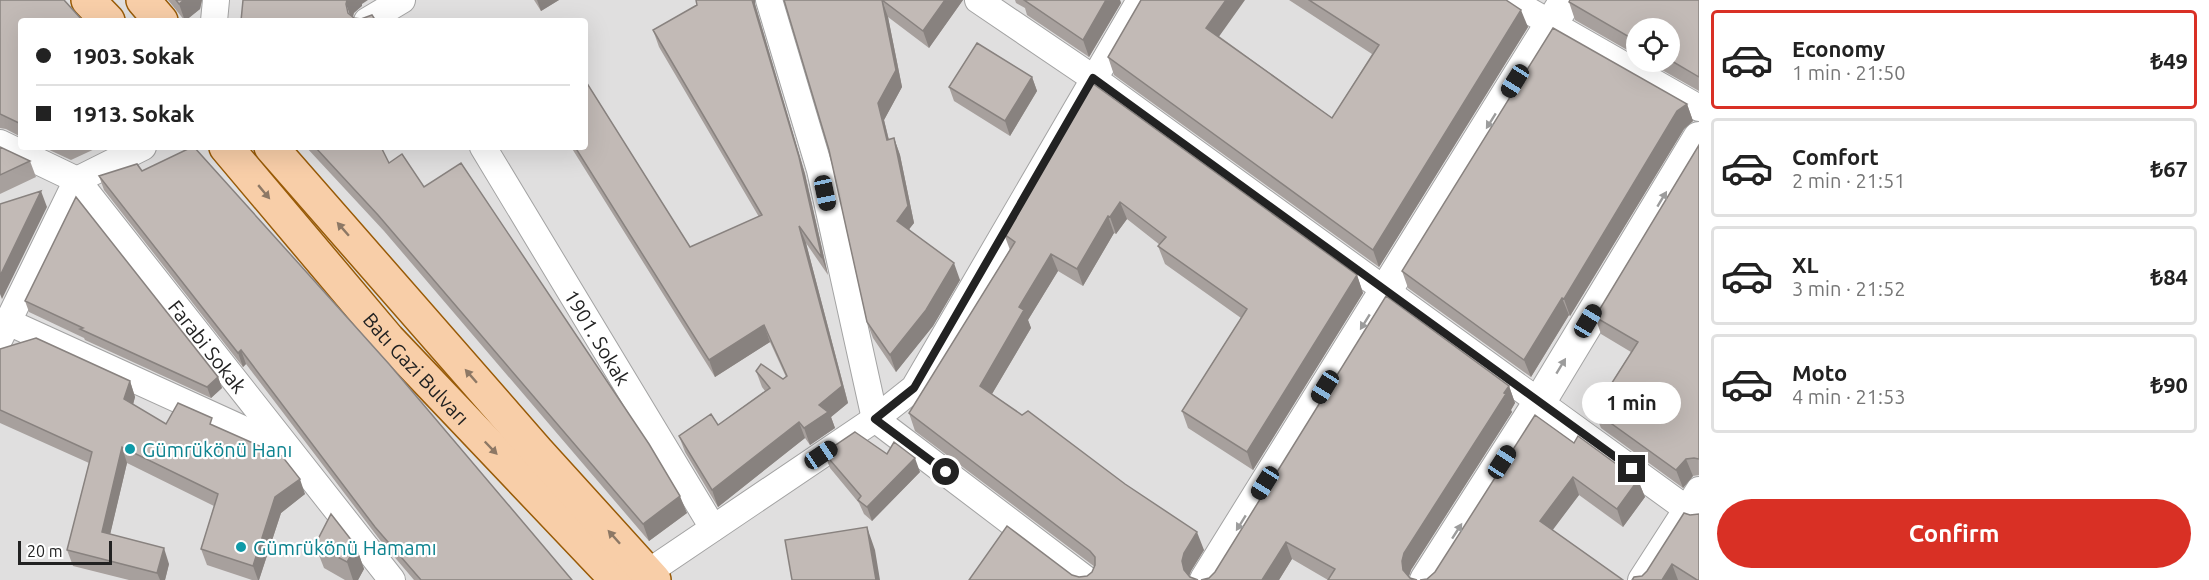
<!DOCTYPE html>
<html lang="en">
<head>
<meta charset="utf-8">
<style>
  :root { --surface:#fff; --page:#f6f6f6; --text:#222; --muted:#767676; --line:#e0e0e0; --accent:#d93025 }
  body { margin:0; font-family:Ubuntu,sans-serif; background:var(--page); color:var(--text); height:100vh; display:flex; flex-direction:column; font-size:22px; white-space:nowrap }
  * { box-sizing:border-box; margin:0 }
  p { font-size:20px; color:var(--muted) }
  .icon { flex:none; width:33px; height:33px; fill:none; stroke:currentColor; stroke-width:2; stroke-linecap:round; stroke-linejoin:round }
  .map { position:relative; flex:1; overflow:hidden }
  .sheet { display:flex; flex-direction:column; background:var(--surface); width:510px }
  .sheet>* { flex:none }
  .guide { position:absolute; left:18px; top:18px; width:570px; height:132px; border-radius:6px; box-shadow:0 6px 24px #0002; display:grid; align-content:center; height:132px; padding:0 18px; background:var(--surface) }
  .fabs { position:absolute; left:1626px; top:18px; display:grid; gap:12px }
  .fabs a { display:grid; place-items:center; width:54px; height:54px; border-radius:50%; background:var(--surface); box-shadow:0 6px 24px #0002; font-size:30px }
  .scale { position:absolute; left:18px; bottom:15px; width:94px; box-sizing:border-box; padding-left:6px; border:3px solid #222; border-top:0; font-size:16px; line-height:21px; white-space:nowrap; color:#222; -webkit-text-stroke:4px #fff; paint-order:stroke }
  .end { position:absolute; width:27px; height:27px; margin:-14px; border:8px solid #222; background:#fff; box-shadow:0 0 0 3px #fff }
  .from { border-radius:50% }
  .bubble { position:absolute; height:42px; border-radius:21px; background:var(--surface); box-shadow:0 6px 24px #0002; font-size:20px; font-weight:600; line-height:42px; text-align:center }
  .car { position:absolute; width:18px; height:36px; margin:-18px -9px; border-radius:8px; box-shadow:0 0 4px 2px #0007; background:linear-gradient(#222 24%,#8ab4d8 0 40%,#222 0 76%,#8ab4d8 0 86%,#222 0) }
  .guide b { display:flex; align-items:center; gap:21px; height:57px; font-size:22px }
  .guide b+b { border-top:2px solid var(--line) }
  .guide i { width:15px; height:15px; background:var(--text) }
  ul { padding:10px 0 0; list-style:none }
  li { display:flex; align-items:center; gap:18px; height:99px; margin:0 12px 9px; padding:0 6px; border:3px solid var(--line); border-radius:6px }
  li div { flex:1 }
  li b { display:block; font-size:22px }
  li em { font-style:normal; font-weight:600 }
  li.selected { border-color:var(--accent) }
  li>.icon { width:54px; height:54px; stroke-width:1.5 }
  .button { display:flex; gap:12px; margin-top:auto; padding:12px 18px }
  .button a { flex:1; height:69px; border-radius:36px; background:var(--accent); color:#fff; font-size:24px; font-weight:600; line-height:69px; text-align:center }
  main { display:flex; flex:1; min-height:0 }
  .map>svg:first-child { display:block }
</style>
</head>
<body>
<main>
<div class="map">
<svg width="1699" height="580" viewBox="0 0 1699 580">
  <rect width="100%" height="100%" fill="#f2eee9"/>
  <path fill="#e0dfdf" fill-rule="evenodd" d="M0,0H1699V580H0ZM21,21H585V147H21ZM1636,28H1670V62H1636Z"/>
  <g fill="none" stroke-linecap="round" stroke-linejoin="round">
    <defs>
      <g id="minor">
        <path d="M769,0L820,170L875,419L1087,580"/>
        <path d="M978,0L1093,78L1699,518"/>
        <path d="M1510,0L1699,108"/>
        <path d="M214,21L216,0"/>
        <path d="M367,21L402,0"/>
        <path id="s1" d="M0,143L77,180L392,580"/>
        <path id="s2" d="M483,147L713,528"/>
        <path d="M8,322L289,450"/>
        <path d="M0,338L77,180L143,147"/>
        <path d="M640,580L647,573L875,419L914,388L1140,0"/>
        <path d="M1641,580L1699,490"/>
      </g>
      <path id="tertiary" d="M1206,580L1566,0
        M1426,580L1539,403L1699,138"/>
      <g id="primary">
        <path d="M88,0L108,21"/>
        <path d="M143,0L161,21"/>
        <path id="s3" d="M226,147L388,339L617,580"/>
        <path d="M271,147L537,451L654,580"/>
      </g>
    </defs>
    <use href="#minor" stroke="#a3a3a3" stroke-width="28"/>
    <use href="#tertiary" stroke="#a3a3a3" stroke-width="34"/>
    <use href="#primary" stroke="#995b07" stroke-width="36"/>
    <use href="#minor" stroke="#fff" stroke-width="26"/>
    <use href="#tertiary" stroke="#fff" stroke-width="32"/>
    <use href="#primary" stroke="#f8cea8" stroke-width="33"/>
  </g>
  <path fill="#a7a09d" d="M0,0L21,21V137L6,129L0,128Z
    M168,0H202L200,9L185,21Z
    M534,0H559L541,11Z
    M696,0H755V4L805,174L828,275L806,243L848,403L831,417L835,428L810,445L805,438L718,507L685,452L679,436L718,425L765,391L762,387L756,371L783,379L786,377L770,342L715,377L571,147H585L690,247L759,217L659,47L653,30L697,5Z
    M784,0H963L929,48L888,17L902,87L884,120L889,140L894,138L900,155L914,223L909,229L960,280L933,326L896,372L873,338L867,322L829,150Z
    M1015,0H1120L1121,3L1089,57L1027,15L1025,8L1016,3Z
    M1289,0H1506L1528,27L1379,267L1114,75L1108,57L1219,36L1332,118L1372,54Z
    M1699,0V91L1648,62H1670V28H1636V55L1575,20L1569,2Z
    M1032,77L1037,91L1010,136L954,101L949,87Z
    M1092,83L1357,275L1363,293L1253,470L1188,428L1182,411L1241,318L1165,264L1158,246L1160,245L1127,219L1116,234L1114,233L1083,286L1058,271L1028,320L1031,328L992,394L1204,550L1191,571L1189,576L969,580L1072,575L1079,577L1087,576L1092,572L1095,567L915,431L909,413L1010,250L1004,234Z
    M1687,104L1693,121L1684,129L1570,316L1569,315L1531,377L1408,288L1402,271Z
    M1699,145V475L1693,476L1683,488L1601,428L1594,411L1631,352L1601,334L1595,317Z
    M0,147L30,161L36,177L0,194Z
    M43,147H99L71,160Z
    M306,147H381L389,163L424,187L687,513L649,541L384,231Z
    M142,171L572,580H414L380,540L246,364L243,367L104,190L99,176Z
    M25,301L218,377L222,388L211,398L85,340L84,338L29,312Z
    M0,349L130,381L135,397L133,405L166,424L215,426L305,494L281,513L259,580H252L207,565L201,549L214,506L127,463L110,534L169,564L165,580H129L73,566L67,550L89,463L0,423Z
    M1509,386L1515,403L1511,410L1512,412L1411,570L1409,576L1410,578L1328,580L1292,559L1279,580H1201L1209,578Z
    M1574,443L1638,480L1645,497L1623,527L1579,495L1552,530L1427,579Z
    M824,453L887,454L920,472L872,521L864,514L859,503L830,468Z
    M1698,514L1699,580H1632L1642,576L1647,571L1690,515Z
    M315,545L356,546L364,569L358,580H345L324,568Z"/>
  <path fill="#88827f" d="M184,0H202L200,9L185,21L179,4Z
    M347,0H368L362,4V6L354,13L352,21L346,4Z
    M537,0H559L541,11Z
    M752,0H755V4L805,174L828,275L822,258Z
    M882,0L888,17L902,87L884,120L893,157L887,140L878,103Z
    M945,0H963L929,48L923,31Z
    M1106,0H1120L1121,3L1089,57L1083,40Z
    M1226,0H1245L1213,45L1206,28Z
    M1521,10L1528,27L1379,267L1373,250Z
    M1032,77L1037,91L1010,136L1005,121Z
    M1687,104L1693,121L1684,129L1570,316L1564,299L1677,111Z
    M894,138L900,155L914,223L903,237L897,221Z
    M41,191L47,207L2,299L0,294V276Z
    M1120,202L1127,219L1116,234L1110,217Z
    M1108,216L1114,233L1083,286L1077,269Z
    M799,226L806,243L848,403L831,417L835,428L810,445L804,428L819,405Z
    M1051,254L1058,271L1028,320L1031,328L986,404L980,386L1019,307Z
    M954,263L960,280L933,326L896,372L890,355Z
    M1357,275L1363,293L1253,470L1247,452Z
    M1562,298L1569,315L1531,377L1524,360Z
    M764,325L770,342L715,377L709,360Z
    M241,350L246,364L243,367L238,353Z
    M218,377L222,388L211,398L207,387Z
    M130,381L135,397L130,415L124,399Z
    M1509,386L1515,403L1511,410L1512,412L1411,570L1408,579L1403,570L1402,561L1404,553Z
    M799,422L805,438L718,507L712,490Z
    M122,447L127,463L107,548L102,532Z
    M915,458L920,472L872,521L867,507Z
    M1686,459L1693,476L1683,488L1676,470Z
    M1573,477L1579,495L1546,539L1540,521Z
    M300,479L305,494L281,513L259,580H258L253,566L275,497Z
    M1638,480L1645,497L1623,527L1617,509Z
    M680,496L687,513L649,541L643,524Z
    M867,527L875,550L880,580H876Z
    M1197,532L1204,550L1191,571L1188,579L1184,570L1182,561L1184,553Z
    M1286,542L1292,559L1279,580H1262Z
    M356,546L364,569L358,580H353L347,562Z
    M164,548L169,564L165,580H160L157,573Z
    M1672,564L1678,580H1662Z"/>
  <path fill="#c2bab6" stroke="#88827f" stroke-width="1.5" d="M0,0H64L83,21H21V124L0,114Z
    M176,0H184L179,4Z
    M243,0H347L346,4L348,13L354,18L361,19L372,15L376,21H241Z
    M696,0H752L799,157L822,258L799,226L842,386L819,405L828,412L804,428L799,422L712,490L679,436L711,414L718,425L770,388L756,371L761,364L783,379L787,376L764,325L709,360L575,147H585V80L690,247L762,215L653,30L697,5Z
    M784,0H945L923,31L882,0L896,70L878,103L887,140L894,138L908,206L897,221L954,263L926,310L890,355L867,322L829,150Z
    M1024,0H1106L1083,40Z
    M1141,0H1226L1206,28L1332,118L1379,45L1309,0H1506L1521,10L1373,250L1108,57Z
    M1570,0H1699V77L1670,60V28H1636V41L1569,2Z
    M1553,28L1687,104L1677,111L1564,299L1562,298L1524,360L1402,271Z
    M977,43L1032,77L1005,121L949,87Z
    M1092,83L1357,275L1247,452L1182,411L1247,309L1158,246L1166,237L1120,202L1110,217L1108,216L1077,269L1051,254L1019,307L1024,310L980,386L1022,415L1028,411L1125,484L1197,532L1184,553L1182,561L1184,570L1190,577L1198,580H969L1007,526L1072,575L1079,577L1087,576L1092,572L1095,565V557L1090,551L909,413L1015,242L1004,234Z
    M1699,145V459L1694,458L1686,459L1676,470L1594,411L1638,342L1595,317Z
    M0,147L30,161L0,175Z
    M192,147H194L389,364L572,580H421L375,527L241,350L238,353L99,176L137,164L142,171Z
    M315,147H381L389,163L402,154L424,187L461,163L649,444L680,496L643,524L378,215Z
    M41,191L0,276V204Z
    M76,197L218,377L207,387L80,329L83,328L25,301Z
    M1386,296L1509,386L1504,393L1506,394L1404,553L1402,561L1403,570L1410,578L1417,580H1328L1335,569L1286,542L1262,580H1201L1209,578L1215,572Z
    M36,338L130,381L124,399L166,424L178,403L212,418L210,424L282,456L300,479L275,497L253,566L201,549L218,494L122,447L102,532L164,548L157,573L67,550L92,452L0,410V349Z
    M1535,415L1574,443L1578,436L1638,480L1617,509L1573,477L1540,521L1623,580H1420L1427,579L1435,572Z
    M855,432L887,454L894,442L915,458L867,507L858,500L861,496L824,453Z
    M1684,513L1690,515L1699,514V580H1697L1672,564L1662,580H1632L1634,577L1642,576L1647,571Z
    M331,514L356,546L347,562L315,545Z
    M867,527L876,580H792L785,540Z"/>
  <defs><path id="oneway-solid" d="M-6-.8H1V-3.2L6.5 0L1 3.2V.8H-6Z" transform="scale(1.5)"/></defs>
  <g fill="#9c9c9c">
    <use href="#oneway-solid" transform="translate(1491 121) rotate(122)"/>
    <use href="#oneway-solid" transform="translate(1662 199) rotate(-59)"/>
    <use href="#oneway-solid" transform="translate(1365 322) rotate(122)"/>
    <use href="#oneway-solid" transform="translate(1561 366) rotate(-59)"/>
    <use href="#oneway-solid" transform="translate(1241 523) rotate(122)"/>
    <use href="#oneway-solid" transform="translate(1457 531) rotate(-57)"/>
  </g>
  <g fill="#8d7865">
    <use href="#oneway-solid" transform="translate(264 192) rotate(50)"/>
    <use href="#oneway-solid" transform="translate(343 229) rotate(-131)"/>
    <use href="#oneway-solid" transform="translate(471 376) rotate(-131)"/>
    <use href="#oneway-solid" transform="translate(491 448) rotate(46)"/>
    <use href="#oneway-solid" transform="translate(614 537) rotate(-132)"/>
  </g>
  <g fill="none" stroke-linecap="round" stroke-linejoin="round">
    <path stroke="#222" stroke-width="8" d="M946,472L875,419L914,388L1093,78L1632,469"/>
  </g>
  <g fill="#0f9aa8" stroke="#fff" stroke-width="2">
    <circle cx="130" cy="449" r="6"/>
    <circle cx="241" cy="547" r="6"/>
  </g>
  <g text-anchor="middle" dominant-baseline="central" stroke-width="4.5" stroke-linejoin="round" paint-order="stroke">
    <g font-size="20" fill="#222" stroke="#fff">
      <text stroke="none"><textPath href="#s2" startOffset="222">1901. Sokak</textPath></text>
      <text stroke="none"><textPath href="#s1" startOffset="297">Farabi Sokak</textPath></text>
      <text stroke="none"><textPath href="#s3" startOffset="292">Batı Gazi Bulvarı</textPath></text>
    </g>
    <g font-size="20" fill="#0d838f" stroke="#fff" text-anchor="start">
      <text x="142" y="449">Gümrükönü Hanı</text>
      <text x="253" y="547">Gümrükönü Hamamı</text>
    </g>
  </g>
</svg>
<div class="fabs">
<a><svg class="icon" aria-label="locate" viewBox="0 0 24 24"><circle cx="12" cy="12" r="6"/><path d="M12 2v4M12 18v4M2 12h4M18 12h4"/></svg></a>
</div>
<div class="scale">20 m</div>
<i class="end from" style="left:946px;top:472px"></i>
<i class="end" style="left:1632px;top:469px"></i>
<div class="bubble" style="left:1582px;top:382px;width:99px">1 min</div>
<i class="car" style="left:1515px;top:81px;rotate:212deg"></i>
<i class="car" style="left:825px;top:193px;rotate:168deg"></i>
<i class="car" style="left:1588px;top:321px;rotate:31deg"></i>
<i class="car" style="left:1325px;top:387px;rotate:212deg"></i>
<i class="car" style="left:821px;top:455px;rotate:56deg"></i>
<i class="car" style="left:1502px;top:462px;rotate:33deg"></i>
<i class="car" style="left:1265px;top:483px;rotate:212deg"></i>
<div class="guide">
<b><i class="from"></i>1903. Sokak</b>
<b><i></i>1913. Sokak</b>
</div>
</div>
<section class="sheet">
<ul>
<li class="selected"><svg class="icon" aria-label="car" viewBox="0 0 24 24"><path d="M5 17H2v-5l4-1 3-4h7l3 4 3 1v5h-3M9 17h6M6 11h13"/><circle cx="7" cy="17" r="2"/><circle cx="17" cy="17" r="2"/></svg><div><b>Economy</b><p>1 min · 21:50</p></div><em>₺49</em></li>
<li><svg class="icon" aria-label="car" viewBox="0 0 24 24"><path d="M5 17H2v-5l4-1 3-4h7l3 4 3 1v5h-3M9 17h6M6 11h13"/><circle cx="7" cy="17" r="2"/><circle cx="17" cy="17" r="2"/></svg><div><b>Comfort</b><p>2 min · 21:51</p></div><em>₺67</em></li>
<li><svg class="icon" aria-label="car" viewBox="0 0 24 24"><path d="M5 17H2v-5l4-1 3-4h7l3 4 3 1v5h-3M9 17h6M6 11h13"/><circle cx="7" cy="17" r="2"/><circle cx="17" cy="17" r="2"/></svg><div><b>XL</b><p>3 min · 21:52</p></div><em>₺84</em></li>
<li><svg class="icon" aria-label="car" viewBox="0 0 24 24"><path d="M5 17H2v-5l4-1 3-4h7l3 4 3 1v5h-3M9 17h6M6 11h13"/><circle cx="7" cy="17" r="2"/><circle cx="17" cy="17" r="2"/></svg><div><b>Moto</b><p>4 min · 21:53</p></div><em>₺90</em></li>
</ul>
<div class="button"><a>Confirm</a></div>
</section>
</main>
</body>
</html>
